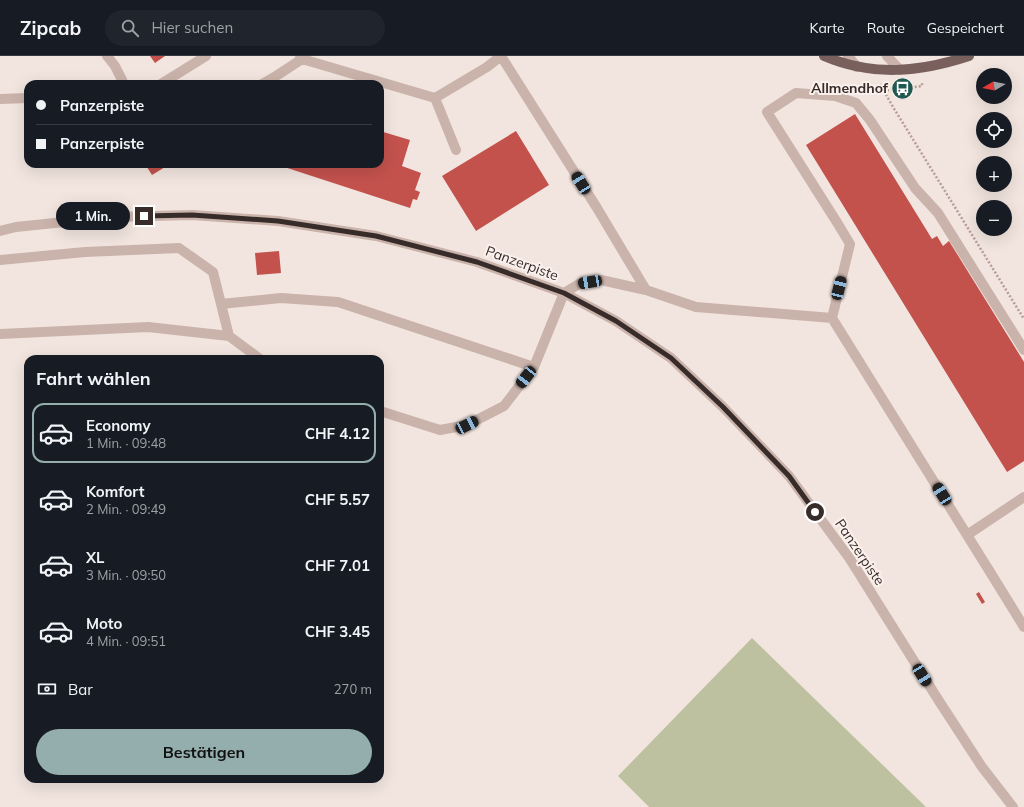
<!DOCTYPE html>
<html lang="de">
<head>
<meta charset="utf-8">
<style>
  :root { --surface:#171b24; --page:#20242c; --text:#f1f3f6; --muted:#9ea1a6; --line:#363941; --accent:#93aeac }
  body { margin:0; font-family:Mulish,sans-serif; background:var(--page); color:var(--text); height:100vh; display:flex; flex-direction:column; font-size:15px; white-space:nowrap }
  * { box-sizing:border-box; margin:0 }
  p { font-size:13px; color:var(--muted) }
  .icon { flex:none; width:22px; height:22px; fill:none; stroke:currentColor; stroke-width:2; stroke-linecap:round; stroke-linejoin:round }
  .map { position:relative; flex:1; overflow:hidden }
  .panel { position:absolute; left:24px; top:299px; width:360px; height:428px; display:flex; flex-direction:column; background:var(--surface); border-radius:12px; box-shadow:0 4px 16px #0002 }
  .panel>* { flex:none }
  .guide { position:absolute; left:24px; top:24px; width:360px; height:88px; border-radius:12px; box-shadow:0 4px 16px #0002; display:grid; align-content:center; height:88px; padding:0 12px; background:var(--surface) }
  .needle { width:26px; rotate:260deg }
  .controls { position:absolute; left:976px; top:12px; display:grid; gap:8px }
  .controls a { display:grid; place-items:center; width:36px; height:36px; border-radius:50%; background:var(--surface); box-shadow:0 4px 16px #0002; font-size:20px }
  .end { position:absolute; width:18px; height:18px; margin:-9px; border:5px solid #382c2a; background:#fff; box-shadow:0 0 0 2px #fff }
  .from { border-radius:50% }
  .bubble { position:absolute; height:28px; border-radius:14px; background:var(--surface); box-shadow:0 4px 16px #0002; font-size:13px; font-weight:700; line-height:28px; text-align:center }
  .car { position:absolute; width:12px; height:24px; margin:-12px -6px; border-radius:5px; box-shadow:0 0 3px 1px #0007; background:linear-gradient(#222 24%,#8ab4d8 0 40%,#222 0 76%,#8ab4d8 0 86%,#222 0) }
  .guide b { display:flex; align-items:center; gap:14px; height:38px; font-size:15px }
  .guide b+b { border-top:1px solid var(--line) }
  .guide i { width:10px; height:10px; background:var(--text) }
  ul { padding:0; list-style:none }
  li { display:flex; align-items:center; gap:12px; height:60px; margin:0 8px 6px; padding:0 4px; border:2px solid transparent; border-radius:12px }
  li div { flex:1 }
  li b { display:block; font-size:15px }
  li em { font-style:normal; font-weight:700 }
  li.current { border-color:var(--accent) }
  li>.icon { width:36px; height:36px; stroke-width:1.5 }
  h2 { padding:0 12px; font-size:18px; line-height:48px }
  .pay { display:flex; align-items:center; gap:10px; height:44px; padding:0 12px; font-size:15px }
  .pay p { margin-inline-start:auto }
  .cta { display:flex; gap:8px; margin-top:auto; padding:8px 12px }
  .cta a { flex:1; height:46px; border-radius:24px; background:var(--accent); color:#111; font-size:16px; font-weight:700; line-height:46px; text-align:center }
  header { display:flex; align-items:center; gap:24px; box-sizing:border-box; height:56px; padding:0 20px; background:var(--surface); border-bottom:1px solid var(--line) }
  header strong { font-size:19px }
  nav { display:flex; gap:22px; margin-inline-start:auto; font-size:14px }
  .search { width:280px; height:36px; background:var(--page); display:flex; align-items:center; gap:10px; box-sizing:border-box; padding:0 14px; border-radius:22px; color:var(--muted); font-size:15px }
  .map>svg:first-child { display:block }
</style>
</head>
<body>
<header>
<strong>Zipcab</strong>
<div class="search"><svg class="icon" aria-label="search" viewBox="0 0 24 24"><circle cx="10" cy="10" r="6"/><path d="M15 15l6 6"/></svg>Hier suchen</div>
<nav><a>Karte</a><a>Route</a><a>Gespeichert</a></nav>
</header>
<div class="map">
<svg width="1024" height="751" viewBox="0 0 1024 751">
  <rect width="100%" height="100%" fill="#f2e5df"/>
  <path fill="#bdc19f" d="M752,582L926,751H649L618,720Z"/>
  <path fill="#c3524d" d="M150,0H165L155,7Z
    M855,58L932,183L937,180L943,190L949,185L1024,306V405L1007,416L806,89Z
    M380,75L410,84L402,110L421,117L415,134L420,136L417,144L413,143L410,152L275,108H380Z
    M516,75L549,129L476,175L442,120Z
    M145,108H170L152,119Z
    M279,195L281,217L257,219L255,197Z
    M979,536L985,546L982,548L976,538Z"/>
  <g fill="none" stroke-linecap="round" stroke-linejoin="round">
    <path stroke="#b69d95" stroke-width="2.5" stroke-dasharray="2 2" stroke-linecap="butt" d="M880,28L893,51L1024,263
      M883,35L922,30V26"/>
    <path stroke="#cab3ab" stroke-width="10" d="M107,0L115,10L124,28
      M848,0L857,11
      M887,0L900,14
      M302,3L435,42L456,94
      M161,28L206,0
      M262,28L276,20L302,3L300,0
      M435,42L487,11L501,0L597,152L646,234
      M0,43L28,42
      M0,175L16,171L112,161L192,159L278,165L376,180L477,206L564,237L616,265L671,302L723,351L789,420L850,503L939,645L982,711L1013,751
      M0,204L85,196L179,192L213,216L221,248L281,242L338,246L534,311L564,237L579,228L601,224L646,234L696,251L832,262L995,524L1024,571
      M221,248L229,280L260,303
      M832,262L850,188L838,168L767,56L796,37L835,40L856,47L870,64L915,132L938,157L1024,294
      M0,278L148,271L229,280
      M380,355L440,374L467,369L504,350L534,311
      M967,479L1024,441"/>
    <path stroke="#7a605c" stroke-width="10" d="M824,0C873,21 920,16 969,0"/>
  </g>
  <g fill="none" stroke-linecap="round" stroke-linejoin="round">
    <path stroke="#382c2a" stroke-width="5" d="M144,160L192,159L278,165L376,180L477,206L564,237L616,265L671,302L723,351L789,420L815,456"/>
  </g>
  <defs>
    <symbol id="bus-disc" viewBox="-11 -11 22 22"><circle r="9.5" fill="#205951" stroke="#faf0ec"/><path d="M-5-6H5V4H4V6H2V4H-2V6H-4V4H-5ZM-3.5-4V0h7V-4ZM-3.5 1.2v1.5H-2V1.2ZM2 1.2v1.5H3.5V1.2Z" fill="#fff"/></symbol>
  </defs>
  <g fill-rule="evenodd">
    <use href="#bus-disc" x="890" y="20" width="25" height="25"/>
  </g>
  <g text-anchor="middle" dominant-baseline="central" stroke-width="4" stroke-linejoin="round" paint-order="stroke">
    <g font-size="14" font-weight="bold" fill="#382c2a" stroke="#faf0ec" text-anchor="end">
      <text x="888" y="32">Allmendhof</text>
    </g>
    <g font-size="14" fill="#382c2a" stroke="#faf0ec">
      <text transform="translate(522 207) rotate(20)">Panzerpiste</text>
      <text transform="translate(860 496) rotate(56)">Panzerpiste</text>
    </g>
  </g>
</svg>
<div class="controls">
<a><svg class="needle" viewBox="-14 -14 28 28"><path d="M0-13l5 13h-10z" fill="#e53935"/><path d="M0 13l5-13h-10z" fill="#9ea1a6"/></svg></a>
<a><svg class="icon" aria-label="locate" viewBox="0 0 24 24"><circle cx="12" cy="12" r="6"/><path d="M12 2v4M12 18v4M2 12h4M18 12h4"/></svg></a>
<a>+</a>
<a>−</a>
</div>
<i class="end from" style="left:815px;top:456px"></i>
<i class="end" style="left:144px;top:160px"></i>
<div class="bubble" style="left:56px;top:146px;width:74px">1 Min.</div>
<i class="car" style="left:581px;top:127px;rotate:328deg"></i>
<i class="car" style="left:590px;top:226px;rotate:261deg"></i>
<i class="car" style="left:839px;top:232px;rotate:14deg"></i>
<i class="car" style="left:526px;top:321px;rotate:218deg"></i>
<i class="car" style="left:467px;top:369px;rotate:63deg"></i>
<i class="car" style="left:942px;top:438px;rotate:328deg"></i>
<i class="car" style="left:922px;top:619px;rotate:148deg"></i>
<div class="guide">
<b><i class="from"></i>Panzerpiste</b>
<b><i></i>Panzerpiste</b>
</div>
<section class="panel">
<h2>Fahrt wählen</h2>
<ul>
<li class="current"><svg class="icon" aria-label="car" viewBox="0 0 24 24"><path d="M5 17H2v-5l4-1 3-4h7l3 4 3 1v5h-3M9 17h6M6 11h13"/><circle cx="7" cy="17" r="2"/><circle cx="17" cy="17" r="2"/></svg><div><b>Economy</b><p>1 Min. · 09:48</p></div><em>CHF 4.12</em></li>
<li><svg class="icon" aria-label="car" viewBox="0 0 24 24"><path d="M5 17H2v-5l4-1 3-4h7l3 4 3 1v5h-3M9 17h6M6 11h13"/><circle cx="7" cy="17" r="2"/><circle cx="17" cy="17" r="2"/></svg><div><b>Komfort</b><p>2 Min. · 09:49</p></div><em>CHF 5.57</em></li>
<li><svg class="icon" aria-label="car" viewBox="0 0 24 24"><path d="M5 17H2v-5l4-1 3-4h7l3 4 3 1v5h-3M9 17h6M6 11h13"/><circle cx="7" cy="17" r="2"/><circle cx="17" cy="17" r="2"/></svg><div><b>XL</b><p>3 Min. · 09:50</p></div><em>CHF 7.01</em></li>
<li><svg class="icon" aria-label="car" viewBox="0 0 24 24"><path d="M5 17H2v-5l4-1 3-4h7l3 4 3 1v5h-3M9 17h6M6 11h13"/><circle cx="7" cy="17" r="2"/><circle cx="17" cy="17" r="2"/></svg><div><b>Moto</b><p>4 Min. · 09:51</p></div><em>CHF 3.45</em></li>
</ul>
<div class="pay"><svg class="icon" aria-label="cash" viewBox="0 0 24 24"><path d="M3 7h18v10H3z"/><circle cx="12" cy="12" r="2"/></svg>Bar<p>270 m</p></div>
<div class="cta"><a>Bestätigen</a></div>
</section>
</div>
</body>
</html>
